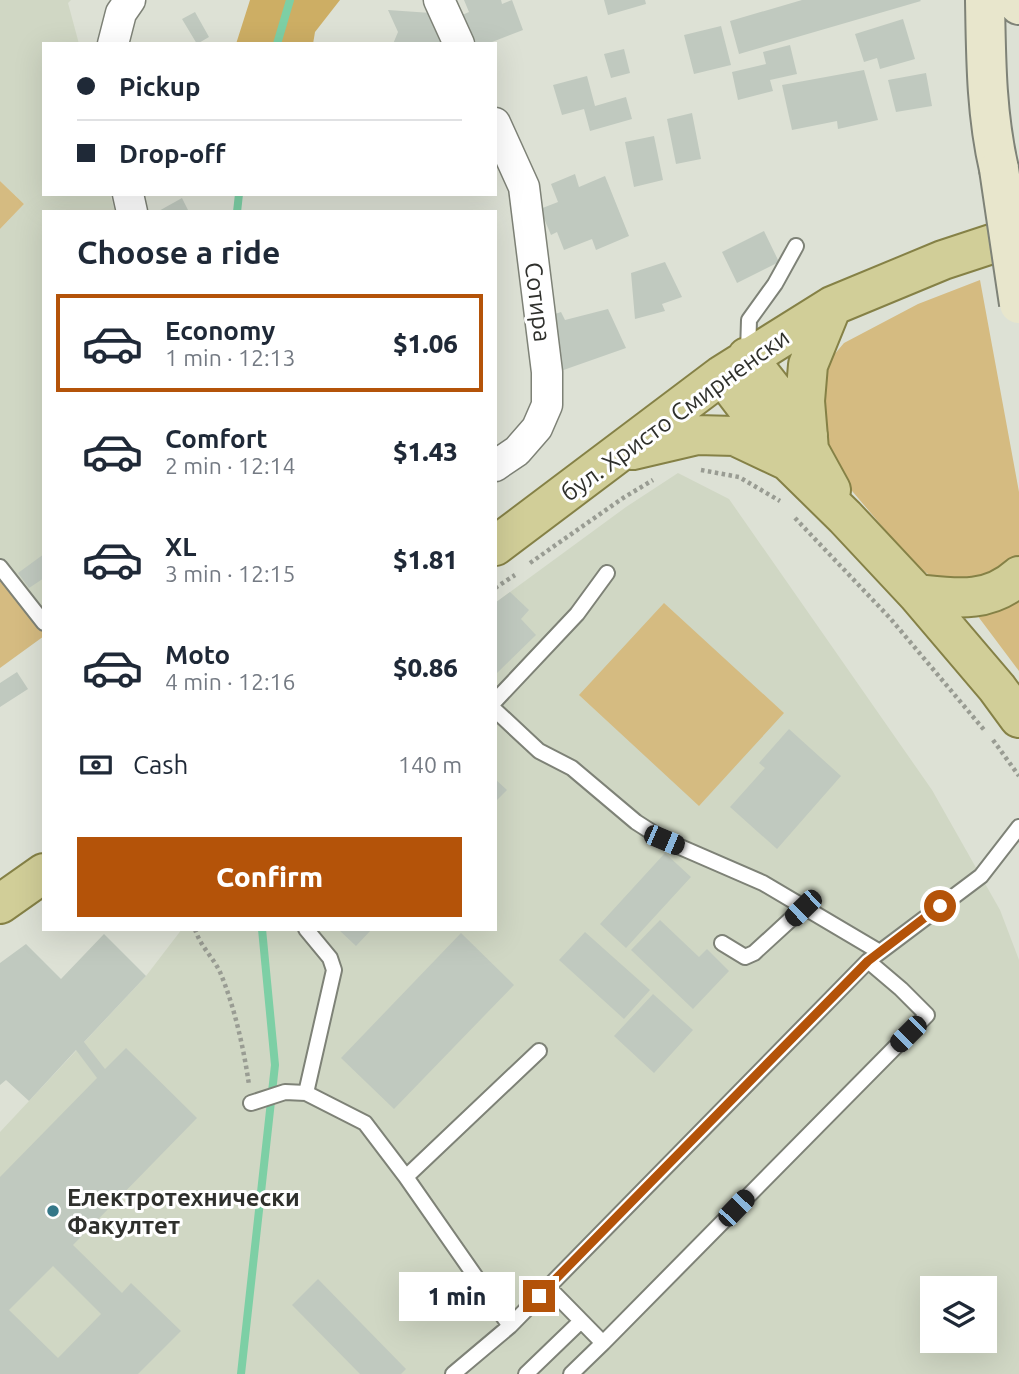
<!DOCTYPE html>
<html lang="en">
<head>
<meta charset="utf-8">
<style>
  :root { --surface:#fff; --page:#f6f6f7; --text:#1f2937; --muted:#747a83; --line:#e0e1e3; --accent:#b45309 }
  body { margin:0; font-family:Ubuntu,sans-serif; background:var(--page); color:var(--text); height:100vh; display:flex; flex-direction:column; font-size:26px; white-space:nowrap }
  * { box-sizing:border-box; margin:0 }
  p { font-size:23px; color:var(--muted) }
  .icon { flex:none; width:38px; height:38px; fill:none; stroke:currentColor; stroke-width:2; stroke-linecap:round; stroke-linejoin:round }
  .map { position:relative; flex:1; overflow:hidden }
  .drawer { position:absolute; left:42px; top:210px; width:455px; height:721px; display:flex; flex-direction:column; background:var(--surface); border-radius:0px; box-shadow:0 7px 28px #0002 }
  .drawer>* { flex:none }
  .banner { position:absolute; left:42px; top:42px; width:455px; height:154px; border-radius:0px; box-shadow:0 7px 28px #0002; display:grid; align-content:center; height:154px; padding:0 35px; background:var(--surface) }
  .fabs { position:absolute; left:920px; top:1276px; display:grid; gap:14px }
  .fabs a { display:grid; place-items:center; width:77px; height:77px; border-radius:0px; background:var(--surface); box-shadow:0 7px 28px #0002; font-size:35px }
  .end { position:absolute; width:32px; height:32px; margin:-16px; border:9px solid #b45309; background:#fff; box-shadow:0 0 0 4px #fff }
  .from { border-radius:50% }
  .bubble { position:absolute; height:49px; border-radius:0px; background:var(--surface); box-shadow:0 7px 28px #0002; font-size:23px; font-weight:800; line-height:49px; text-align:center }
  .car { position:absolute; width:21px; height:42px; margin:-21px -10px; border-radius:9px; box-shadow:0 0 5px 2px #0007; background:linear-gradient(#222 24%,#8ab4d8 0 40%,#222 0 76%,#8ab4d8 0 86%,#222 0) }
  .banner b { display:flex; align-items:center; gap:24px; height:66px; font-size:26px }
  .banner b+b { border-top:2px solid var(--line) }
  .banner i { width:18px; height:18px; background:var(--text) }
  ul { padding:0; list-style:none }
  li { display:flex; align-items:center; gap:21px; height:98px; margin:0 14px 10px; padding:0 21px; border:4px solid transparent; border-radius:0px }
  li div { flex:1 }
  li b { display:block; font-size:26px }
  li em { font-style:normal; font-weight:800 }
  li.selected { border-color:var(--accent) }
  li>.icon { width:63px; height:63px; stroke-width:1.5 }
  h2 { padding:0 35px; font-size:32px; line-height:84px }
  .pay { display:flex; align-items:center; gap:18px; height:77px; padding:0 35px; font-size:26px }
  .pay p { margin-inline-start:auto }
  .button { display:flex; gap:14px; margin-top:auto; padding:14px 35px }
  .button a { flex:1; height:80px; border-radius:0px; background:var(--accent); color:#fff; font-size:28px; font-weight:800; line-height:80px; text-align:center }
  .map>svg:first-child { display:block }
</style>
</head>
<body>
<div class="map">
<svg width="1019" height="1374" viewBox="0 0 1019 1374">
  <rect width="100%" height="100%" fill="#dde1d5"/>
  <path fill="#d0d7c4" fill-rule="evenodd" d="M0,0H71L68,3L79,44H44V194H110L115,212H44V636L0,667V229L24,204L0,181Z
    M678,473L729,499L932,790L1000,910L1019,960V1374H0V1132L146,976L182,929H495V603L626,507ZM933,1288H985V1340H933Z"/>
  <path fill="#d5bb81" d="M0,181L24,204L0,229Z
    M980,280L1019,492V559L998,580L941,583L915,565L847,485L824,447L816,376L844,343L918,304Z
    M0,567L44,623V636L0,668Z
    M1019,601V671L977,615L1000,609Z
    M664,603L784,713L699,806L579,695Z"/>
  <path fill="#cdae64" d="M250,0H340L315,32L313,44H236Z"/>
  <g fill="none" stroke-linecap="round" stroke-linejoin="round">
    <path stroke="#7dcfa5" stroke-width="8" d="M277,44L290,0
      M237,212L239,194
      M241,1374L275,1065L262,929"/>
  </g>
  <path fill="#c0c9bf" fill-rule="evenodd" d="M464,0H501L502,4L512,0L523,30L487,44H471L460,16L469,12Z
    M604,0H645L646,4L608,15Z
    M802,0H920L921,1L739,54L730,21Z
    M388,10L431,13L443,44H393L398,32Z
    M195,12L209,37L197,44L182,19Z
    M903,19L915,59L880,69L877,58L864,62L855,34Z
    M721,26L731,65L694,74L684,35Z
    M790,45L797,74L770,80L773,91L738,100L732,72L766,64L763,52Z
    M624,49L630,73L611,78L604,54Z
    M864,70L878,120L838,129L837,121L792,130L782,85Z
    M926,73L932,106L896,112L888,80Z
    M587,76L595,106L626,97L632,119L590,131L584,109L562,115L553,85Z
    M692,113L701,159L676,164L667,119Z
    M654,136L663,180L634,187L625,142Z
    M575,174L579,187L605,176L629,236L596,250L592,239L564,250L557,232L551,235L540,209L558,202L551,184Z
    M182,198L189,212H157Z
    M764,231L779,262L737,283L722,252Z
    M665,262L682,297L662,304L665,311L635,319L631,273Z
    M608,309L626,348L555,373L552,315L561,312L565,320Z
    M44,554V578L29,588L18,573Z
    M510,592L529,610L521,619L536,635L495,675V603Z
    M17,672L28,689L0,707V683Z
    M789,729L841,776L777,849L730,807L765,768L759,763Z
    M495,779L507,790L495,802Z
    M665,853L691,877L626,948L600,924Z
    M660,920L699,957L707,949L729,971L693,1009L631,950Z
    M338,929H372L356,946Z
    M585,932L650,990L624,1019L559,960Z
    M461,933L514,985L394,1109L341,1058Z
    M104,934L146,976L84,1042L105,1069L126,1048L197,1118L73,1245L122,1293L131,1283L181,1331L138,1374H0V1177L97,1078L76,1050L29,1101L6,1080L0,1085V963L26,944L61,979ZM53,1266L101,1314L58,1358L9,1310Z
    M653,994L693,1030L654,1073L614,1036Z
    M318,1279L406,1369L401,1374H360L292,1305Z"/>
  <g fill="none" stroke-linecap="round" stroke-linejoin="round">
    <defs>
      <path id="lane" d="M748,352L749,320L775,284L796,246
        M0,567L44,623
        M495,701L577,614L607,573
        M495,710L539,751L572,768L636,822L664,840L763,883L878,951
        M306,929L330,958L334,970L306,1093L365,1123L406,1177
        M722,943L745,957L754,953L803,908
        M251,1103L285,1092L306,1093
        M548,1287L603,1343L927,1015L901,989L868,961
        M510,1326L406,1177L539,1051
        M453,1374L510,1326L868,961L981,876L1019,827
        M526,1374L581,1321
        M571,1374L603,1343"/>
      <path id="street" d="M439,0L459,44
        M113,44L121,13L130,0
        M495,123L524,187L547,372V405L537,428L517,451L495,466
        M128,194L132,212"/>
      <path id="secondary" d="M985,0C986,57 986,113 999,169
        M1018,0L1019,5"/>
      <path id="primary" d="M747,357L808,435
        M722,375L784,456
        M633,450L697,435L735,436L788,461L845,517L917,594L997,688L1019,718
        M831,490L809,450L805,401L808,365L832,306
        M495,546L722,375L832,306L943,260L1019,235
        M917,594C955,598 988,604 1019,576
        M0,904L44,873"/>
    </defs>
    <use href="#lane" stroke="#7e8277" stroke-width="18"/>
    <use href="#street" stroke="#7e8277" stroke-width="33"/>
    <use href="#secondary" stroke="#7e8277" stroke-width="42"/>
    <use href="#primary" stroke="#858146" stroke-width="42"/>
    <path stroke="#999c93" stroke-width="4.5" stroke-dasharray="3.5 3.5" stroke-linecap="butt" d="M701,470L739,477L780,501
      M795,518L890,618L985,731
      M530,563L623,498L653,480
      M495,588L515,575
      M993,740L1019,776
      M195,929C200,946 213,957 220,972C234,1005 244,1049 249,1085"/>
    <use href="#lane" stroke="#fff" stroke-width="14"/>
    <use href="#street" stroke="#fff" stroke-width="30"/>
    <use href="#secondary" stroke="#e8e6cc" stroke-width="38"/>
    <use href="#primary" stroke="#d1ce98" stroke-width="38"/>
    <defs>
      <path id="secondary-bridge" d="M999,169L1019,304"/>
    </defs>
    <use href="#secondary-bridge" stroke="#7e8277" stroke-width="42" stroke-linecap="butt"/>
    <use href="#secondary-bridge" stroke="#e8e6cc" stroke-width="38"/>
  </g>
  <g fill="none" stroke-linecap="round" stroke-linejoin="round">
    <path stroke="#b45309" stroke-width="9" d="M539,1296L868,961L940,906"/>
  </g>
  <circle fill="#347788" stroke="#fff" stroke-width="2.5" cx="53" cy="1211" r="7"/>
  <g text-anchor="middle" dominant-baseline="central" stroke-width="6" stroke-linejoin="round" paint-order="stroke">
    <g font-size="24" fill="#2f302c" stroke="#fff">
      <text transform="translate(538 302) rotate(83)">Сотира</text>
      <text transform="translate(675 415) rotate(-36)">бул. Христо Смирненски</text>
    </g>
    <g font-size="24" font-weight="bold" fill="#2f302c" stroke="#fff" text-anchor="start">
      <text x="67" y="1197">Електротехнически<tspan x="67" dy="28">Факултет</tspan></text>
    </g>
  </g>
</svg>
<div class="fabs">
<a><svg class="icon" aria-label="layers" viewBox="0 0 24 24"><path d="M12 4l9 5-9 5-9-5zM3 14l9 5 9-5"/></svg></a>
</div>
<i class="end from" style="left:940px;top:906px"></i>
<i class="end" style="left:539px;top:1296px"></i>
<div class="bubble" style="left:399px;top:1272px;width:116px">1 min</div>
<i class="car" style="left:664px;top:840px;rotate:113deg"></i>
<i class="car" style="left:803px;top:908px;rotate:226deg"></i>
<i class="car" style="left:908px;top:1034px;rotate:225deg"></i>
<i class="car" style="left:736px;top:1208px;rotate:44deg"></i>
<div class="banner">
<b><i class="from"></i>Pickup</b>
<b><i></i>Drop-off</b>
</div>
<section class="drawer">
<h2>Choose a ride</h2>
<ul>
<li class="selected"><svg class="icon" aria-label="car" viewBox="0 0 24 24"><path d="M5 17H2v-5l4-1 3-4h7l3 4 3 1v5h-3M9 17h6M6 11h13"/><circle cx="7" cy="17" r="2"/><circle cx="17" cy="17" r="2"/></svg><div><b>Economy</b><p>1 min · 12:13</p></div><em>$1.06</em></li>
<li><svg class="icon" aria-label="car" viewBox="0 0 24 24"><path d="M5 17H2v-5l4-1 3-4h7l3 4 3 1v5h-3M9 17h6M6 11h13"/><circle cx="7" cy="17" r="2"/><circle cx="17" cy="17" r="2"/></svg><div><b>Comfort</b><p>2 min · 12:14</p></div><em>$1.43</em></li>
<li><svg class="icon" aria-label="car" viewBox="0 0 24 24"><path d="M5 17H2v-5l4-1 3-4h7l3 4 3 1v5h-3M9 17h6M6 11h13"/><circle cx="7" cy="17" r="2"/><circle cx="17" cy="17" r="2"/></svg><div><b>XL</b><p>3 min · 12:15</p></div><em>$1.81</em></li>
<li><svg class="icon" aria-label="car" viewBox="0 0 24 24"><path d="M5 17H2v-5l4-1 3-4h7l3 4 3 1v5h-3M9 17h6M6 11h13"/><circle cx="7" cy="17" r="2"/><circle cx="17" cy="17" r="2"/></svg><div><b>Moto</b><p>4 min · 12:16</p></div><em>$0.86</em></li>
</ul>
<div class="pay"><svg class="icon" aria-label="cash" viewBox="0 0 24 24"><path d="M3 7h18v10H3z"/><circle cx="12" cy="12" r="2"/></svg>Cash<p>140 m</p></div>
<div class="button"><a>Confirm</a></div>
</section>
</div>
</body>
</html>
